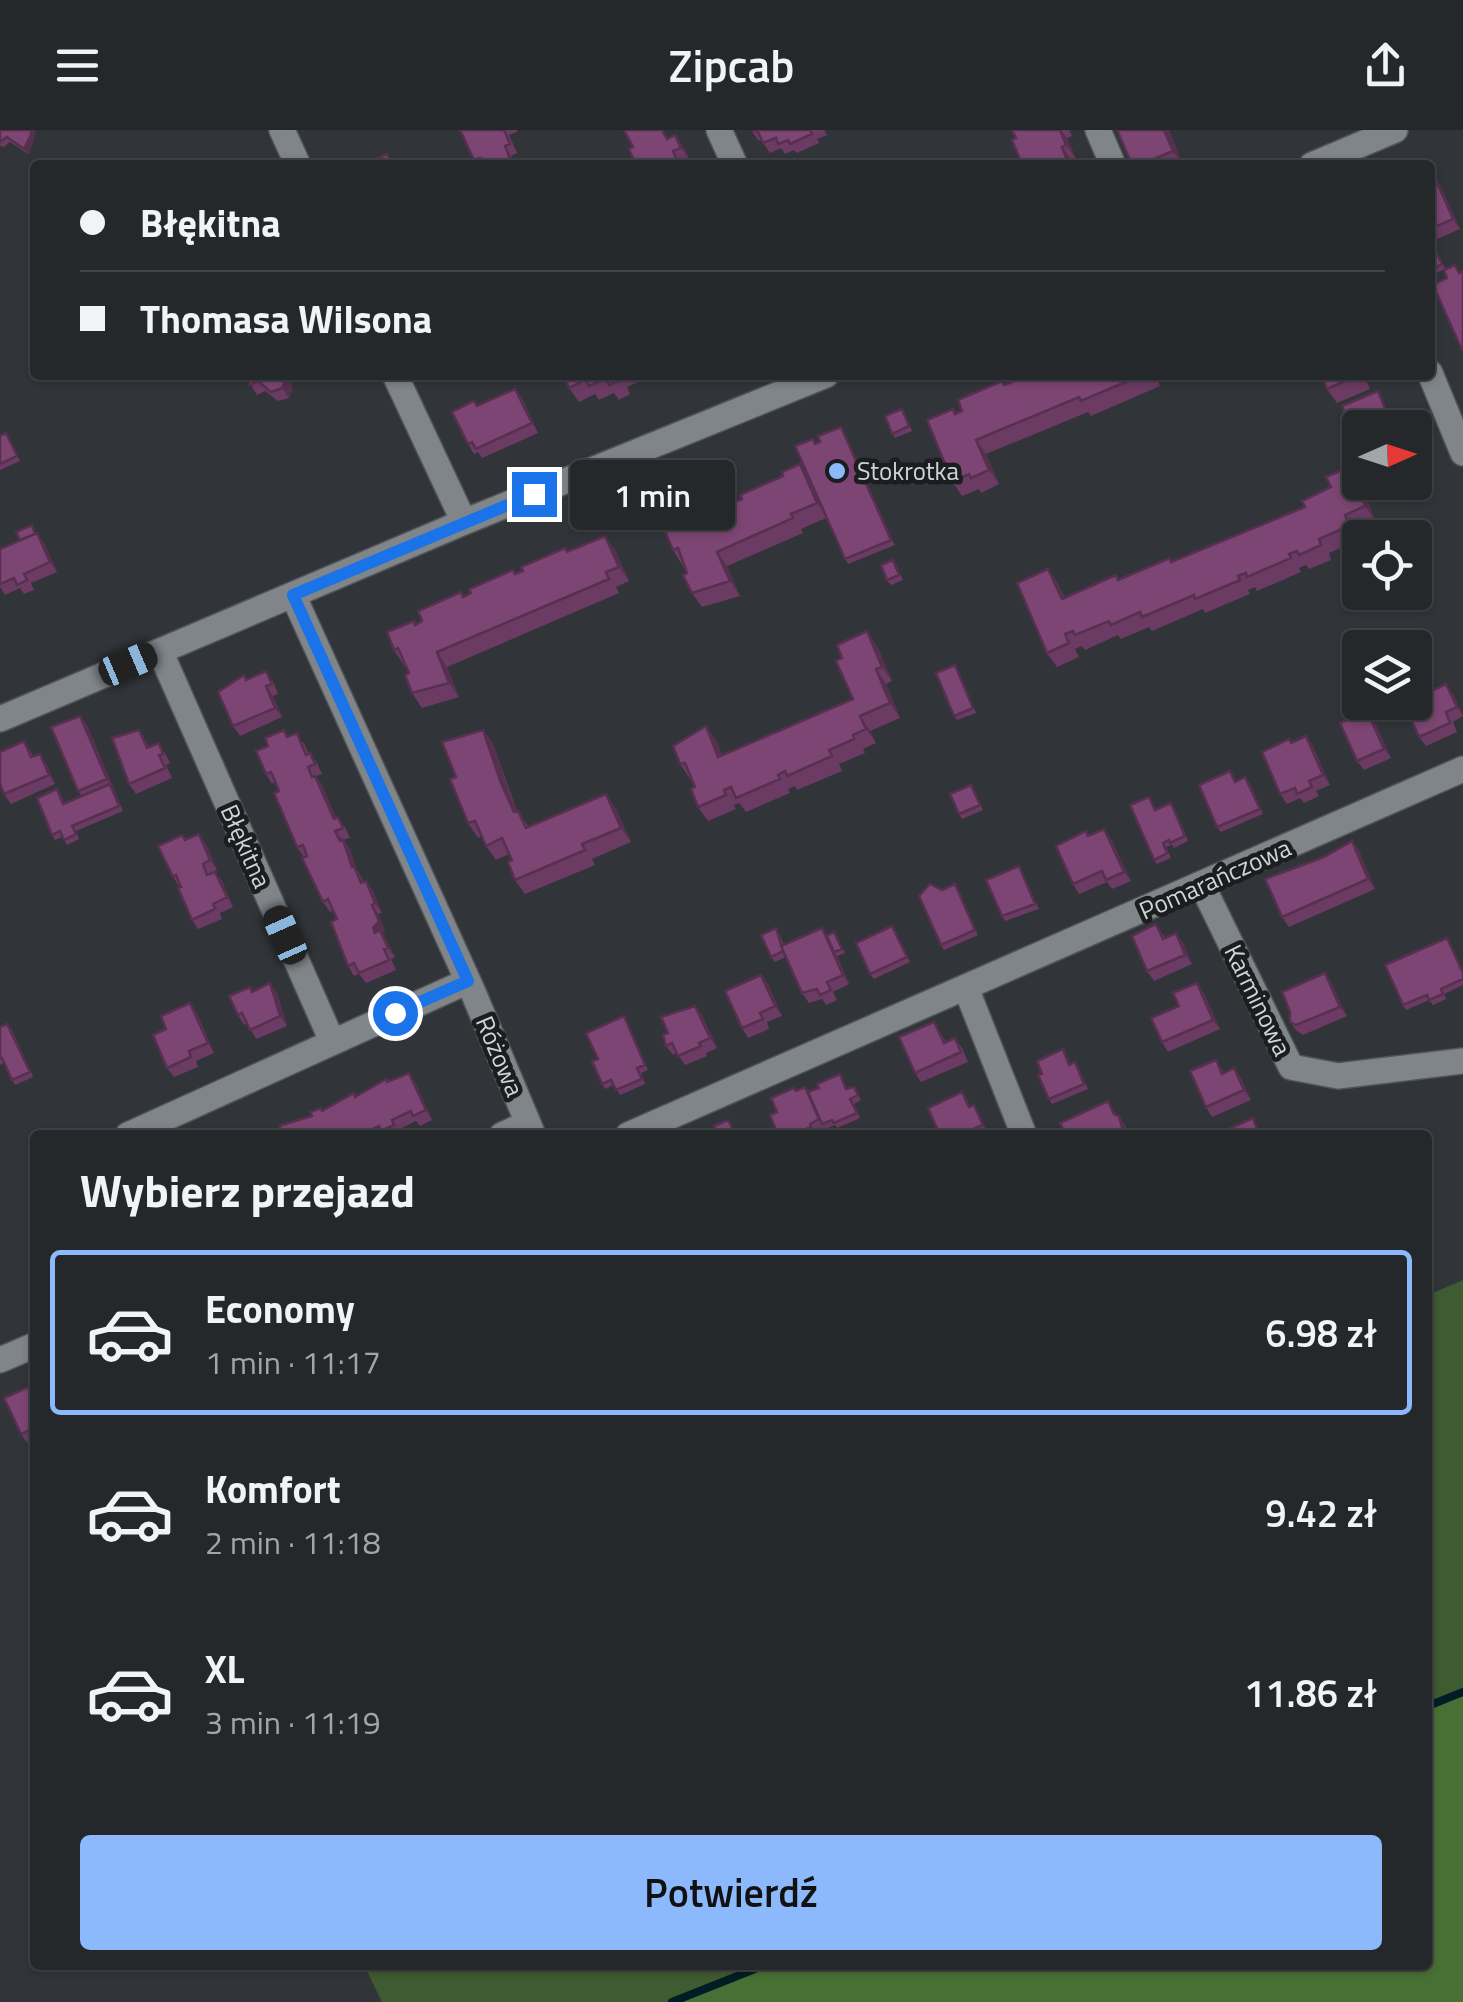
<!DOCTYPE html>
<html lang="pl">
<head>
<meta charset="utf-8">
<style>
  :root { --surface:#25282b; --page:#313437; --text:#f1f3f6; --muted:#a3a6a9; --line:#424447; --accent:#8cb9fc }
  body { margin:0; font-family:"Titillium Web",sans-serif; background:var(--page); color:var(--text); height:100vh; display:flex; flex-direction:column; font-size:38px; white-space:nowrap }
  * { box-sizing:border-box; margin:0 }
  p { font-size:32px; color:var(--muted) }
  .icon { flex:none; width:55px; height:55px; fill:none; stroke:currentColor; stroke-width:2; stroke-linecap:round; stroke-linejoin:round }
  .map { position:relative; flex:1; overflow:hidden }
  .side { position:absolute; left:30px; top:1000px; width:1402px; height:840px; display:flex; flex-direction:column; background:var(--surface); border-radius:10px; box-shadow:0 2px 8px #0004,0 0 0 2px var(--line) }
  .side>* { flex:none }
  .banner { position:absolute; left:30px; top:30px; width:1405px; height:220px; border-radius:10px; box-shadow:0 2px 8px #0004,0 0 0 2px var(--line); display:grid; align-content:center; height:220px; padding:0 50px; background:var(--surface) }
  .needle { width:65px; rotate:87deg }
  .fabs { position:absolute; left:1342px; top:280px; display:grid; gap:20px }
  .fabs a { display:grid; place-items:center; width:90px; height:90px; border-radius:10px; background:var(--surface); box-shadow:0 2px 8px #0004,0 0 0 2px var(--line); font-size:50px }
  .end { position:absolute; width:45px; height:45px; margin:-22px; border:12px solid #1a73e8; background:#fff; box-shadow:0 0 0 5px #fff }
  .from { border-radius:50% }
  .bubble { position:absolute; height:70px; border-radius:10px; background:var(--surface); box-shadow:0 2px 8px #0004,0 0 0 2px var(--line); font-size:32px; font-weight:600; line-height:70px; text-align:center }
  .car { position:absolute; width:30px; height:60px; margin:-30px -15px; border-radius:12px; box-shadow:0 0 8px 2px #0007; background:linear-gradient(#222 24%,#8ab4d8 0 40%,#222 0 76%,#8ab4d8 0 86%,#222 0) }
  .banner b { display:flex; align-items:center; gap:35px; height:95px; font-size:38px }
  .banner b+b { border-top:2px solid var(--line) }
  .banner i { width:25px; height:25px; background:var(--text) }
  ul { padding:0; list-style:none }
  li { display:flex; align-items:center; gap:30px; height:165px; margin:0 20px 15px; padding:0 30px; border:5px solid transparent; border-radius:10px }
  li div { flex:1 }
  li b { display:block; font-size:38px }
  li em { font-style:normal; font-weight:600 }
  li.on { border-color:var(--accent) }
  li>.icon { width:90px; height:90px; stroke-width:1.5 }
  h2 { padding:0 50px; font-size:45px; line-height:120px }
  .button { display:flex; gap:20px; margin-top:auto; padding:20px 50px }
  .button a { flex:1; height:115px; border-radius:10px; background:var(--accent); color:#111; font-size:40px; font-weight:600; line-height:115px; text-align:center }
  header { display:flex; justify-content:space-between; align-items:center; height:130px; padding:0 50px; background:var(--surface); font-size:45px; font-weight:600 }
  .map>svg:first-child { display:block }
</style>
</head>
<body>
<header><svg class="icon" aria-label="menu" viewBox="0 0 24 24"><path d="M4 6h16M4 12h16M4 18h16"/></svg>Zipcab<svg class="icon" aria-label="share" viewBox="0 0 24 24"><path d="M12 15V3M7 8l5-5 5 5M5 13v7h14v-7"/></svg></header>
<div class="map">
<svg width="1463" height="1872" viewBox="0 0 1463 1872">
  <rect width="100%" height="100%" fill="#313539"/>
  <path fill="#3f5b31" d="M1463,1150V1562L1428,1576V1165Z
    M364,1835H765L672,1872H382Z"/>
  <path fill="#497034" d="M1463,1562V1872H672L765,1835H1428V1576Z"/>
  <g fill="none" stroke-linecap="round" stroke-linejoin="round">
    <path stroke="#001d25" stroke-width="8" d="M1428,1576L1463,1562
      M672,1872L765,1835"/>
    <defs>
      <path id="street" d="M282,0L298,35
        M719,0L735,35
        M1098,0L1113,35
        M1312,35L1395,0
        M1430,243L1463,323
        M395,245L464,392
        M293,465L473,862L533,1005
        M160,521L332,911
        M0,589L464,392L826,245
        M1202,755L1291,937L1338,946L1463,931
        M966,858L1024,1005
        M128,1005L468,851
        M502,1005L528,993
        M628,1005L1463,639
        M0,1230L35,1215"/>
    </defs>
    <use href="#street" stroke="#505457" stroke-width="28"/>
    <use href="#street" stroke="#80858a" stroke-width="25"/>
  </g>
  <path fill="#6b3b63" d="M0,0H35L34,10L28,24L10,12L4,17L0,16Z
    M460,0H517V2L509,5L517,23L511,26L516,35H478Z
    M624,0H663L668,9L675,5L685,20L691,32L685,35H636L633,17Z
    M751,0H824L827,5L817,9L819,13L797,23L794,20L785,24L781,18L770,23L762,11L758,10Z
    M1012,0H1069L1072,6L1067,8L1076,29L1072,31L1021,32L1016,8Z
    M1117,0H1169L1183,35H1132Z
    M1430,42L1438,51L1460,99L1430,112Z
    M1430,112L1435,117L1445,139L1430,146Z
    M232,245H300L290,249L292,261L289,268L278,271L265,261L257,265L247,248L238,252Z
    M563,245H641L644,249L627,257L630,264L619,270L614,263L599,270L595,264L579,272L569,258Z
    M1016,245H1170L1158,251L1160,256L1091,286L1088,282L986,324L999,354L981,363L979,359L962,366L952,351L956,283L1012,252Z
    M1321,245H1364L1370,259L1337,273L1327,259Z
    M515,259L522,268L538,303L482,328L478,322L474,324L468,314L474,271L478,276Z
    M905,284L912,301L895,308L892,304Z
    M841,297L895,415L848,434L826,388L801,399L803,403L727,436L740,466L702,477L692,463L687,443L673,420L695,394L783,346L800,334L808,346L816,314Z
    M6,303L20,331L0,340V306Z
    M1353,335L1360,345V352H1364L1371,367L1367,369L1375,391L1355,400L1359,410L1329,423L1331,430L1309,439L1306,435L1299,438L1301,442L1257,461L1255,457L1248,460L1250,464L1205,483L1203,479L1152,501L1149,497L1121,509L1118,505L1085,520L1082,516L1075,519L1079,527L1057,537L1047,523L1048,439L1058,454L1065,468L1119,449L1170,428L1172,432L1305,377L1331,357Z
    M37,403L44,413L57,442L31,453L34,460L24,464L20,458L5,465L0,457V419Z
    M615,420L629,451L616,457L619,463L447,537L459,567L422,578L412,563L409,543L394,520L416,494L461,462L464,466L568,422Z
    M896,435L903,450L891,455L887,450Z
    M877,516L892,551L886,554L900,588L870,601L876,613L863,619L865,623L839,634L842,641L797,660L795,656L788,659L790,663L746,682L739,673L734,675L736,679L708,691L698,677L695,657L692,648L690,649L680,634L716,610L722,625L853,569Z
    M958,540L976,583L957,590L954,586Z
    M244,545L247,549L273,551L278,564L273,566L282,587L240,606L233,596Z
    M1453,564L1463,586L1453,592L1457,602L1426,616L1419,607L1422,565Z
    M1367,581L1374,591L1391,628L1364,640L1357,631Z
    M80,586L87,595L123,681L76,701L79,709L67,715L62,707L55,710L52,705L61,664L64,673L82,666L78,661Z
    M139,600L149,617L165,623L170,633L166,635L172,648L136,664L129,654Z
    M483,600L493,614L517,681L529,697L606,664L616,679L631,712L592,729L595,735L525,764L515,750L509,724L496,730L486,716L481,706L478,708L468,693L456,647Z
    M289,607L304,613L309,624L310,623L317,633L322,644L316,646L322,655L336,688L345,697L350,708L343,710L350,719L356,738L364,752L366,751L373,761L382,783L378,784L385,801L383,804L395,827L391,829L396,840L366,853L359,844L354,846L348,836L337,789L333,780L330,782L323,772L304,727L297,717L275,652L272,654L266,644Z
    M24,611L33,626L46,633L55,654L11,674L4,664Z
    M1291,613L1313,616L1330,655L1316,661L1319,666L1304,673L1300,668L1287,674L1280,664Z
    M1234,646L1236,651L1249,652L1263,684L1221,702L1217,697Z
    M974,660L983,680L962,689L959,684Z
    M1152,672L1156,680L1174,678L1188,711L1174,718L1172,715L1166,717L1171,728L1157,734L1154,730Z
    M199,704L206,714L217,740L210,744L215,742L222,751L233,777L220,783L222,789L198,799L192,790L181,756H179L173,747L182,705L186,710Z
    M1089,706L1111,709L1131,751L1112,759L1107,752L1079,764L1073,754Z
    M1352,711L1359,721L1375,759L1289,797L1282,787Z
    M1019,736L1039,779L1005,791L1002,786Z
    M958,759L978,805L944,820L941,815Z
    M892,796L910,832L874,849L870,844Z
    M834,802L845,823L837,826L849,854L833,862L837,870L826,875L822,869L809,873L802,863L786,827L775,832L771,827L779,803L784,815L827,805Z
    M1163,804L1165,808L1183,813L1192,834L1154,851L1147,841Z
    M1447,808L1463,842V855L1444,864L1446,869L1433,875L1429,870L1406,880L1403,875Z
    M1325,843L1331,853L1347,886L1303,905L1297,901L1290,892V882Z
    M768,854L782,886L767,892L769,899L748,908L742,898Z
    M253,861L277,863L287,896L256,909L247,893L244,895L238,885Z
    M1204,863L1220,899L1168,922L1162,912L1179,876Z
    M695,876L702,885L717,918L706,923L707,926L685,935L677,923L673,925L666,916L668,903Z
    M197,883L214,923L196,931L198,937L174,947L167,938L166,899Z
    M627,891L648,940L641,943L645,954L620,965L614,955L605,959L602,954L598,929Z
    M934,892L946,912L955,908L962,918L968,932L921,952L915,943Z
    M0,897L11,898L33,947L15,955L4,933L0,935Z
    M1066,924L1070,934L1075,932L1078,937L1088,959L1052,974L1049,969L1042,944Z
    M1222,939L1224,943L1241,948L1251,970L1212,987L1206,977Z
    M843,949L847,959L854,957L861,970L854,974L860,988L837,998L835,995L816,1003L817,1005H778L777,982L805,957L808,962Z
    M388,952H415L432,990L420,996L416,991L398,1000L401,1004L399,1005H265L281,1000Z
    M966,967L970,977L977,980L986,1000L974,1005H940Z
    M35,1254V1311L28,1314L21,1304Z"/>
  <path fill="#573050" d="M31,0H35L34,10L28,24L24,19Z
    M1060,0L1067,8L1076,29L1066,15Z
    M1164,0H1169L1183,35L1173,21Z
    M675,5L685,20L691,32L681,18Z
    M1062,17L1072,31L1073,35H1069Z
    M1432,41L1438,51L1460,99L1453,89Z
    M285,245H287L290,249L292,261L289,268L282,258Z
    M515,259L522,268L538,303L532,293Z
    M841,297L844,302L895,415L891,410Z
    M976,310L986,324L999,354L989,340Z
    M800,334L810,348L827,387L817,373Z
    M1357,355L1367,369L1375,391L1365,376Z
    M1345,385L1355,400L1359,410L1349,396Z
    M37,403L44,413L57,442L50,432Z
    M605,406L615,420L629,451L619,437Z
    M717,422L727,436L740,466L730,451Z
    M1048,439L1058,454L1072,484L1062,469Z
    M867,501L877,516L892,551L882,537Z
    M437,522L447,537L459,567L449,553Z
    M876,539L886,554L900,588L890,573Z
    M1446,554L1453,564L1463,586L1457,577Z
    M266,556L273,566L282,587L275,578Z
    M1367,581L1374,591L1391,628L1384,619Z
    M80,586L87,595L123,681L107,649Z
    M860,586L870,601L876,613L866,599Z
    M706,596L716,610L728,641L718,627Z
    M483,600L493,614L511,668L524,697L514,682L501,653Z
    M1306,606L1313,616L1330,655L1323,645Z
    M40,624L46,633L55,654L49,645Z
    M315,646L322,655L341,699L334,689Z
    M606,664L616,679L631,712L621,698Z
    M1104,699L1111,709L1131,751L1124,742Z
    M335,701L350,719L356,738L368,763L352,737Z
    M199,704L206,714L217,740L210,730Z
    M1352,711L1359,721L1375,759L1368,749Z
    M215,742L222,751L233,777L227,767Z
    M366,751L373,761L382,783L375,773Z
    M372,775L378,784L385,801L383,804L395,827L388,818L382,813L373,798Z
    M822,798L828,807L849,854L843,845Z
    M1176,803L1183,813L1192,834L1185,825Z
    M1325,843L1331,853L1347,886L1340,877Z
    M761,845L768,854L782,886L775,876Z
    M270,853L277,863L287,896L280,886Z
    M1197,853L1204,863L1220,899L1213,890Z
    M190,873L197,883L214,923L208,913Z
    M695,876L702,885L717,918L710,908Z
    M1234,938L1241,948L1251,970L1244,960Z
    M409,943L415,952L432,990L426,980Z
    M1119,986L1126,996L1129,1005H1124Z"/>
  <path fill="#7c4573" stroke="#573050" stroke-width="2.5" d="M0,0H31V5L24,19L7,7L0,12Z
    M460,0H504L510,14L505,16L512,33L508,35H483L480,28L474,30Z
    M624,0H662L667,9L675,5L681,18L673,21L679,35H636L629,19L633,17Z
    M751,0H810L812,4L790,14L788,10L778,14L776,8L763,13L758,2Z
    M1012,0H1060L1066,15L1062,17L1069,35H1017L1016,33L1021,32L1012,10L1016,8Z
    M1117,0H1164L1173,21L1140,35H1132Z
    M387,24L392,35H364Z
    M1432,41L1453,89L1430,99V42Z
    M1430,112H1431L1442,134L1430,140Z
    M1455,135L1459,143L1463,141V220H1462L1433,155L1447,148L1444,140Z
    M245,245H285V251L282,258L271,262L258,251L250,255Z
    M563,245H618L620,250L609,255L606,248L589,256L586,249L569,258Z
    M1016,245H1142L1081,271L1079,267L976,310L989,340L971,348L969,344L952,351L927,290L953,279L955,284L962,281L958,270L1002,251L1004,255L1012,252L1010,248Z
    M1321,245H1359L1327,259Z
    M515,259L532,293L476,319L472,312L468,314L452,282L474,271L477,276Z
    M1378,261L1393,298H1360V318L1342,276Z
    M902,279L909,296L892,304L885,286Z
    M841,297L891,410L845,429L795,316L813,309L815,314L820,312L818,306Z
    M6,303L17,326L0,334V306Z
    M800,334L817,373L791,384L793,388L717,422L730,451L692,463L683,445L687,443L678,418L673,420L665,401L692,390L694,394L701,391L698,383L733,368L735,372L742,369L740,365L783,346L782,342Z
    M1353,335L1361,353L1357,355L1365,376L1345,385L1349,396L1319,409L1321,415L1299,425L1297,421L1289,424L1291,428L1247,447L1246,443L1238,446L1240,450L1195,469L1194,465L1142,487L1140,482L1111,495L1109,491L1075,505L1073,501L1065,504L1069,513L1047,523L1017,453L1048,439L1062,469L1116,445L1118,450L1170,428L1171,432L1305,377L1302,371L1331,357L1326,347Z
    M32,395L35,404L20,410L16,402Z
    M37,403L50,432L24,444L27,450L17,455L14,448L0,454V419Z
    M605,406L619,437L606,442L609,449L437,522L449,553L412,563L405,545L409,543L398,518L394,520L387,502L414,491L415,495L422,491L418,481L461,462L463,467L471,463L469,459L513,440L515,444L523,441L521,437L565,418L567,422Z
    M893,430L899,445L887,450L881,435Z
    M867,501L882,537L876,539L890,573L860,586L866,599L853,605L854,609L829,620L832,626L787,646L785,641L778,645L780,649L736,668L731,657L724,660L726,665L698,677L691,659L695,657L685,633L680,634L673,616L706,596L718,627L853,569L836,531L842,528L837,515Z
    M955,535L973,578L954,586L936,543Z
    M266,541L272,554L266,556L275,578L233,596L218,562L244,545L246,550Z
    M1446,554L1457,577L1446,582L1450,593L1419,607L1404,572H1415V556L1420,566Z
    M1367,581L1384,619L1357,631L1340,593Z
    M80,586L107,649L78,661L51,597Z
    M139,600L147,618L159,613L163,624L159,625L165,638L129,654L112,608Z
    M284,600L287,607L297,603L306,625L310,623L315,634L308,637L312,647L315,646L334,689L338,687L343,698L335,701L340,711L343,710L352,737L354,736L361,753L366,751L375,773L372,775L379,791L373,798L375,803L380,800L388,818L384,819L389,830L359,843L354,833L348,836L331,792L337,789L328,769L323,772L302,728L307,726L303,715L297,717L274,663L279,661L275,651L271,642L266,644L256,621L268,616L265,608Z
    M483,600L501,653L514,682L518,681L526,698L606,664L621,698L582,714L585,720L515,750L508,732L512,730L502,708L486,716L475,691L468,693L450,649L456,647L442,612Z
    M1306,606L1323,645L1309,651L1312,657L1297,664L1295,658L1280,664L1262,622L1289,609L1291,613Z
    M24,611L31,627L40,624L49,645L4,664L0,654V622Z
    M1230,641L1235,652L1245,647L1260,679L1217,697L1199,655Z
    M110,654L119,676L72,696L76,704L64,710L60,701L52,705L37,668L57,659L63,674Z
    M971,655L980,675L959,684L950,664Z
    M1149,667L1155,680L1171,673L1185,706L1170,713L1169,710L1163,713L1167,723L1154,730L1130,675Z
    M1104,699L1124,742L1106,750L1102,741L1073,754L1056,716L1086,701L1088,706Z
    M199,704L210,730L203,734L207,745L215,742L227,767L213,774L215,779L192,790L178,758L181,757L176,745L173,747L158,716L182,705L185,710Z
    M1352,711L1368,749L1282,787L1265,749L1324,727Z
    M1019,736L1035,774L1002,786L986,750Z
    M930,754L942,760L955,754L975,800L941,815L919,766Z
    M1156,794L1163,809L1176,803L1185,825L1147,841L1132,806Z
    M892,796L907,827L870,844L856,813Z
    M776,798L783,821L771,827L761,805Z
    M822,798L843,845L827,852L831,860L820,865L817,859L802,863L781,816Z
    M834,802L842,819L834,822L827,806Z
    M1447,808L1463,843V849L1441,859L1443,864L1429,870L1427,865L1403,875L1385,835Z
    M1325,843L1340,877L1296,895L1290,892V882L1282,862Z
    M761,845L775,876L760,883L763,889L742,898L725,861Z
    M270,853L280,886L250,900L242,883L238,885L229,866L250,857L252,862Z
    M1197,853L1213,890L1162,912L1151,888L1179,876L1173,863Z
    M190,873L208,913L189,921L191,927L167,938L153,905L166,899L161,886Z
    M695,876L710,908L699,913L701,916L678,926L672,913L666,916L663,905L668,903L661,887Z
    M624,886L645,935L637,938L642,949L616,960L611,950L602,954L592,931L598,929L586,903Z
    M934,892L944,913L955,908L961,922L915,943L899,907Z
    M7,894L30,942L12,950L2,928H0V897Z
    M1063,919L1069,935L1075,932L1084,954L1049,969L1038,945L1042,944L1037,931Z
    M1216,930L1222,944L1234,938L1244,960L1206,977L1190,941Z
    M409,943L426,980L413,986L411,981L392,990L394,995L381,1001L379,996L360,1005H265L281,1000L279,996L312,986L310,982L321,978L322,981L354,963L355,967L386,949L387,952Z
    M840,944L846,959L854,957L858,965L850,969L857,983L834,993L832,990L822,994L808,962L819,958L817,954Z
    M805,957L819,989L810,994L811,997L794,1005H787L786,1002L778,1005L770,985L777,982L771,968L794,958L796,961Z
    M962,962L969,977L974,975L983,995L959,1005H940L928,978Z
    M1108,971L1114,984L1119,986L1124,1005H1066L1060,993Z
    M1253,988L1258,1002L1250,1005H1215Z
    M728,990L733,1000L738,999L741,1005H705L716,1000L714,996Z
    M35,1254V1298L21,1304L4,1268Z"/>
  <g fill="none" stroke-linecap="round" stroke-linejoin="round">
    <path stroke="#1a73e8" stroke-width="12" d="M395,883L468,851L293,465L534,364"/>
  </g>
  <circle fill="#8cb9fc" stroke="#1b1d1e" stroke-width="4" cx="837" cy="341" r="10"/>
  <g text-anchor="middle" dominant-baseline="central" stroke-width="9" stroke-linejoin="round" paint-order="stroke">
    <g font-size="25" fill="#d2d4d7" stroke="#1b1d1e" text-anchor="start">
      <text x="857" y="341">Stokrotka</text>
    </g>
    <g font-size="25" fill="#d2d4d7" stroke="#1b1d1e">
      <text transform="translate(246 716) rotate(66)">Błękitna</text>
      <text transform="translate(1215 749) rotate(-24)">Pomarańczowa</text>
      <text transform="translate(1258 870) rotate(64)">Karminowa</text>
      <text transform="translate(500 926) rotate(67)">Różowa</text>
    </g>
  </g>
</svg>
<div class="fabs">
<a><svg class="needle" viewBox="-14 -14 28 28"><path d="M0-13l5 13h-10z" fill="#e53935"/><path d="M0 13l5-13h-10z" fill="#a3a6a9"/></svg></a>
<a><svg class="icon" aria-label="locate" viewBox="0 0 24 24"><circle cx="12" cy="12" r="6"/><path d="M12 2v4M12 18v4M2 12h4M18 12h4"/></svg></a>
<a><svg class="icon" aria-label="layers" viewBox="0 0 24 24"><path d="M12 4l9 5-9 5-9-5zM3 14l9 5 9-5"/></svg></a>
</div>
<i class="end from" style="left:395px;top:883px"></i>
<i class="end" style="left:534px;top:364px"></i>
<div class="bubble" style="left:570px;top:330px;width:165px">1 min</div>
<i class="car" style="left:128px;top:534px;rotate:67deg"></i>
<i class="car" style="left:285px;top:805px;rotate:336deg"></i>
<div class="banner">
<b><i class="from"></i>Błękitna</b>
<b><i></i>Thomasa Wilsona</b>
</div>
<section class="side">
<h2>Wybierz przejazd</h2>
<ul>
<li class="on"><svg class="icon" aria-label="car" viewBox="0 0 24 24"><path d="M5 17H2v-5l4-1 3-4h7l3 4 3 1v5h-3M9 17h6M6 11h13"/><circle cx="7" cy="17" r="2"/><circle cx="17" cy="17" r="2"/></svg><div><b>Economy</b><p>1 min · 11:17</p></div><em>6.98 zł</em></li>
<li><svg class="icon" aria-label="car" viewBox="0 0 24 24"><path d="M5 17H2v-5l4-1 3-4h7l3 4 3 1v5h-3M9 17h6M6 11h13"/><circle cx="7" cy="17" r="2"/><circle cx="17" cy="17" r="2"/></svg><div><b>Komfort</b><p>2 min · 11:18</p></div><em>9.42 zł</em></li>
<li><svg class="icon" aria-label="car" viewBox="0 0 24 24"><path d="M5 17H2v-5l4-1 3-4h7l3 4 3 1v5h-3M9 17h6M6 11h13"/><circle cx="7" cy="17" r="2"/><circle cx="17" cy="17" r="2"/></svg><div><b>XL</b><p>3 min · 11:19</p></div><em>11.86 zł</em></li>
</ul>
<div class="button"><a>Potwierdź</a></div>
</section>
</div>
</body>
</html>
